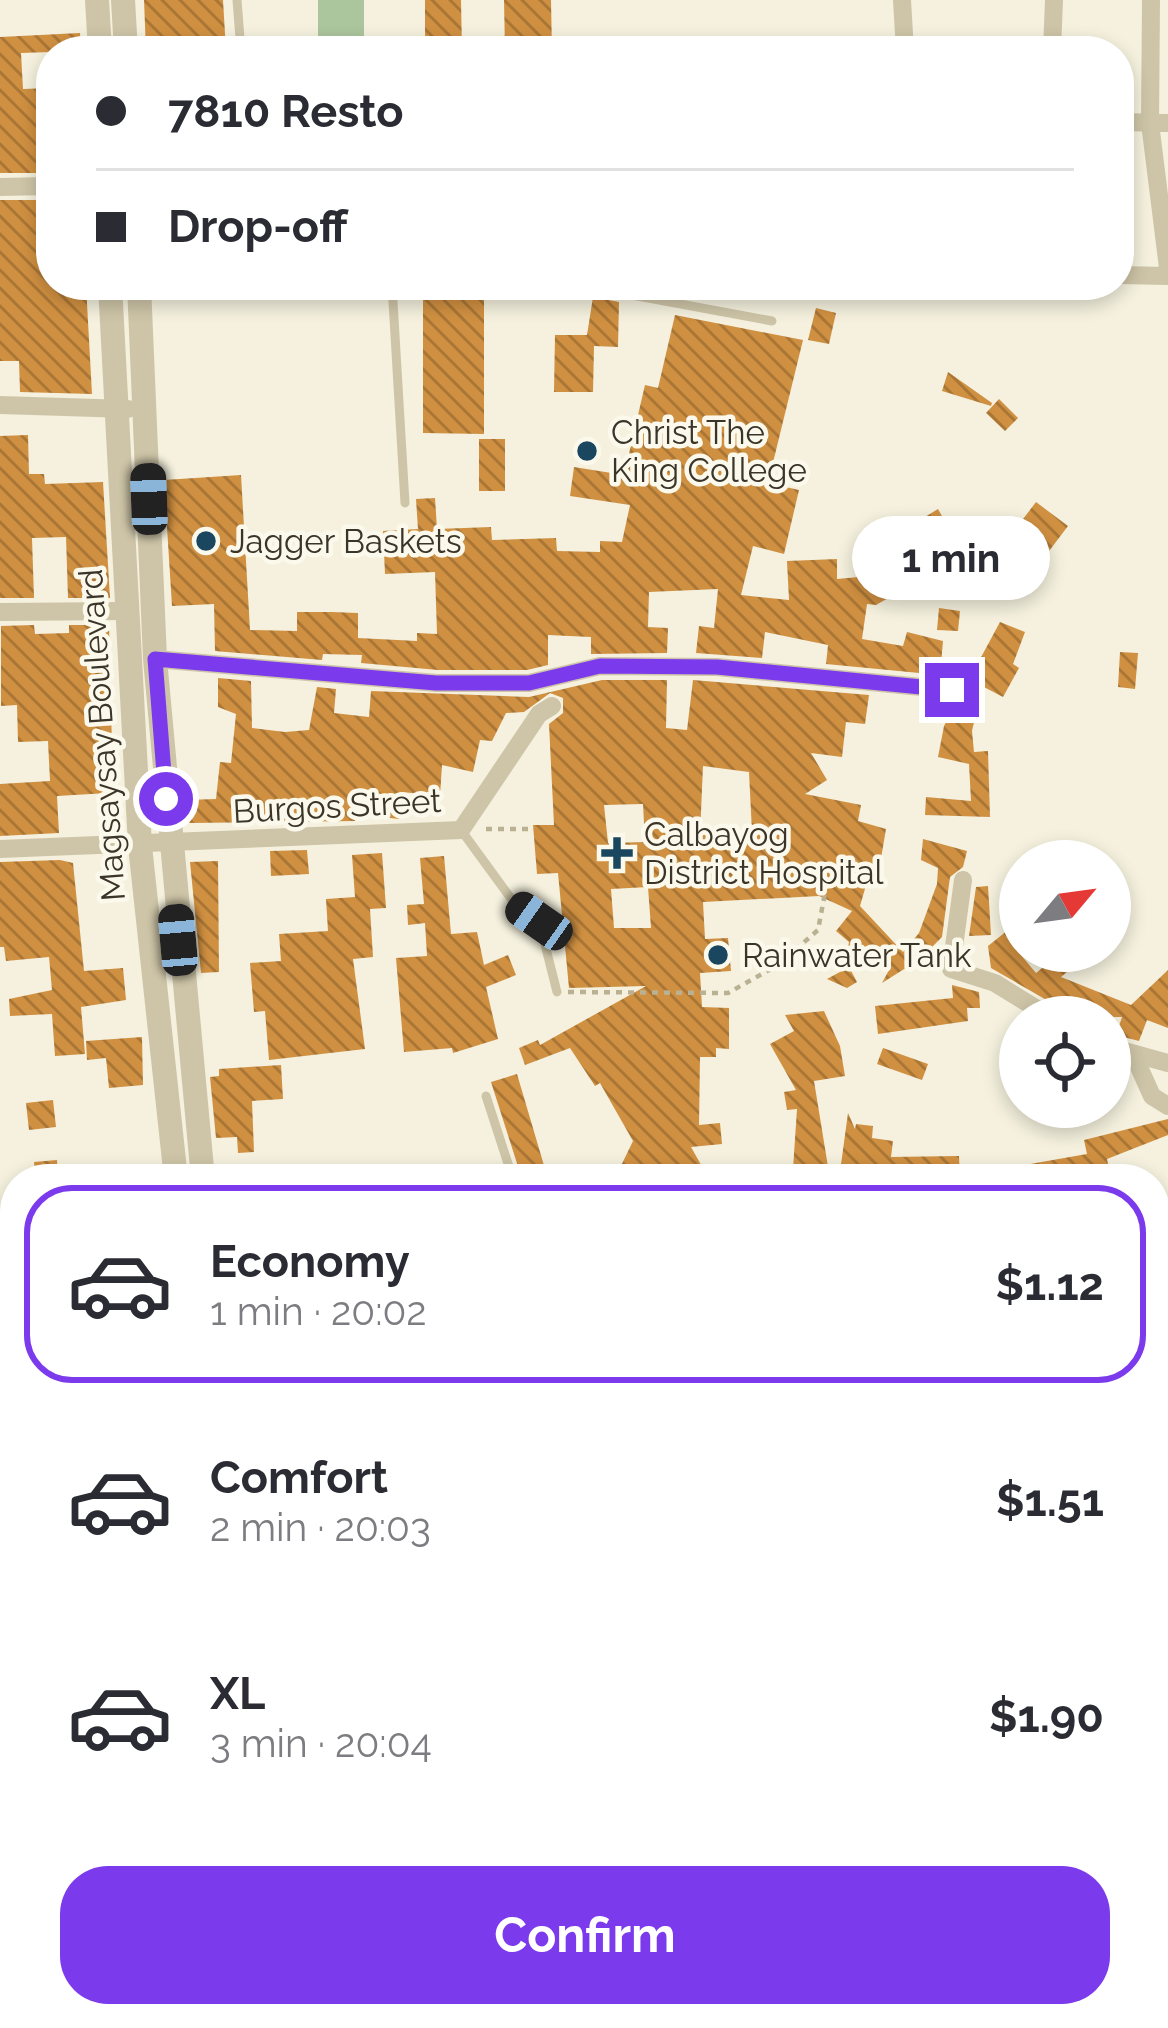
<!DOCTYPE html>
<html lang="en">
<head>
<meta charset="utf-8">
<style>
  :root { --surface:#fff; --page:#f2f2f3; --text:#2b2b33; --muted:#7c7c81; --line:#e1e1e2; --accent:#7c3aed }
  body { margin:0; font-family:Raleway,sans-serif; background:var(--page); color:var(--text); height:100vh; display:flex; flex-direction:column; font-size:45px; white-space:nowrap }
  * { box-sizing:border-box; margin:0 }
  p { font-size:39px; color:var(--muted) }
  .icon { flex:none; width:66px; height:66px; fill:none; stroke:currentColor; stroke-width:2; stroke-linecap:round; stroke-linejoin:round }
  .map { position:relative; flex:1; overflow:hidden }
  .details { position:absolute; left:0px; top:1164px; width:1170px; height:864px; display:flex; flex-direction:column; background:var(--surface); border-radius:48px 48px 0 0; box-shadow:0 6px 18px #0003 }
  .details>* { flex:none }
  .hud { position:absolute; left:36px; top:36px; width:1098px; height:264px; border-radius:48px; box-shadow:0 6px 18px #0003; display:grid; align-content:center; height:264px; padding:0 60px; background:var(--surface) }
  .needle { width:78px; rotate:61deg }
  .tools { position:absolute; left:999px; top:840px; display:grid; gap:24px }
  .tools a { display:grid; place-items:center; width:132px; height:132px; border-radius:50%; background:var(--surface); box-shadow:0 6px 18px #0003; font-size:60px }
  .end { position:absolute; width:54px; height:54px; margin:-27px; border:15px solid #7c3aed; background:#fff; box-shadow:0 0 0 6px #fff }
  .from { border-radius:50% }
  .bubble { position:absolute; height:84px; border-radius:42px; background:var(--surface); box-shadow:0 6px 18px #0003; font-size:39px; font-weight:700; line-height:84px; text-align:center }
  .car { position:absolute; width:36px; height:72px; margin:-36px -18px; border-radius:15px; box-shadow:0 0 9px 3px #0007; background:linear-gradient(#222 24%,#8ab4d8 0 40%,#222 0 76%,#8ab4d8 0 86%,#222 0) }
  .hud b { display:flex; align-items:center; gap:42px; height:114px; font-size:45px }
  .hud b+b { border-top:3px solid var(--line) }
  .hud i { width:30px; height:30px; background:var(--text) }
  ul { padding:21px 0 0; list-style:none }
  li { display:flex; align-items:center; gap:36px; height:198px; margin:0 24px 18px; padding:0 36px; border:6px solid transparent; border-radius:48px }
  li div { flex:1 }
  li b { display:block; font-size:45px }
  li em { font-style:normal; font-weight:700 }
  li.current { border-color:var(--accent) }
  li>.icon { width:108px; height:108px; stroke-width:1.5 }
  .action { display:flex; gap:24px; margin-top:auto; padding:24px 60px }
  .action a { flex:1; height:138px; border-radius:48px; background:var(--accent); color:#fff; font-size:48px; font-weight:700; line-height:138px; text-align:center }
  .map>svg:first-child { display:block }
</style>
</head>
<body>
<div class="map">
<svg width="1168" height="2028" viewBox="0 0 1168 2028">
  <defs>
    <pattern id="building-back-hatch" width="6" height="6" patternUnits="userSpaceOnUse" patternTransform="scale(3)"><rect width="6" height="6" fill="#d09041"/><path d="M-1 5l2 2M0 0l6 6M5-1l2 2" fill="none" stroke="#aa7636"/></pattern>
  </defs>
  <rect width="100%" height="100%" fill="#f5f1de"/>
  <path fill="#abc59c" d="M318,0H364V51H318Z"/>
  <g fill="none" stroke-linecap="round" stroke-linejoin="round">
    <path stroke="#7aa0b4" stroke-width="6" d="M282,2013L284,2028"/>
  </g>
  <path fill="url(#building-back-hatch)" fill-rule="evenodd" d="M144,0H223L226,51H146Z
    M425,0H461L462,51H425Z
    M504,0H551L552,51H505Z
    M80,33L81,51L21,53L23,89L51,88V106H37L39,142L51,141V173H0V37Z
    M0,200H51V285H86L92,394L20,392L19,361H0Z
    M423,285H484V434L423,433Z
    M593,297L619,302L618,347L594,346L593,392H554L555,335H587Z
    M816,308L836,313L829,344L808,340Z
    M675,315L803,340L768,483L799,490L784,554L753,546L741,595L789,600L787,561L837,559V579L880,575L879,565L918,543L934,572L876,605L867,604L862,639L903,646L907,632L943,641L940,675L826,664L828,645L765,632L762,658L696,653L699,626L714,628L718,589L649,592L648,627L668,628L667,653L591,654V637L548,635V665L527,670H438L361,663L362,655L323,654L322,660L215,651L214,604L172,606L164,480L241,475L250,630L297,631V612H332L358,613V638L417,641V633L437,634L435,572L385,574L383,531L418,529L416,499L435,498L437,529L491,527L492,540L556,538L557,551L600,552V541L622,542L630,505L570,496L574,467L624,475L645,385L658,388Z
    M948,372L992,403L991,406L942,391Z
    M999,399L1018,418L1005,431L986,413Z
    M28,435L29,474H44L45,484L103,482L110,598H68L66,537L32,538L34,598H0V436Z
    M479,439H505V491H479Z
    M1036,502L1068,526L1040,563L1034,558L1026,567L1001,548Z
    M938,509L955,539L936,548L920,520Z
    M939,608L960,611L958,631L937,630Z
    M1000,622L1025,632L1013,664L1019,668L1003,697L982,686L972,731L974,752L988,751L990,817L925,815L926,797L971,801L969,764L938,757L944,726Z
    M34,625L35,634L69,633V625H109L112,748H118L119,765L106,766L108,793L57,796L59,833L0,836V784L50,781L48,741L18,742L17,705L1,706V626Z
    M1120,652L1138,653L1135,689L1118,687Z
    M218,678L251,681L252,728L285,732L309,730L317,687L336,689L334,713L369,717L371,691L529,697L602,680H667L666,728L687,730L693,680L869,695L865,724L846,722L842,757L811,753L827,780L805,794L861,805L858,821L886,829L879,870L871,868L860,906L903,952L919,933L937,884L938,868L921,860L923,839L967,851L963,867L950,877L942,937L920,959L882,983L889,970L846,963L849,942L836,931L852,911L819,896L703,902L705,939L728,938L731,971L700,973L702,1007L729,1008V1049L716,1048V1057H700L699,1125L720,1123L722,1144L691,1147L709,1179H639L619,1170L633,1141L600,1083L595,1086L570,1048L525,1065L519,1048L538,1040L540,1045L646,986L569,988L558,873L537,874L533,825H554L549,724L563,713V698L550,693L524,712L506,713L492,741L480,740L473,772L442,765L440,796L402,792L399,819L355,814V821L187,823L185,800L216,799L220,762L231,763L236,714L218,707ZM703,766L749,772L752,832L700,835ZM643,804L645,842L608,843L604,805ZM648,887L651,928H614L611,889Z
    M307,850L309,874L271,876L270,851Z
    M382,853L386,908L370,909L373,957L353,959L365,1049L269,1060L265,1011L254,1012L250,963L281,961L279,934L328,931L326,899L355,897L352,855Z
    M444,856L451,934L477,932L484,965L508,955L516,975L486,987L498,1039L453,1053L452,1048L404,1052L396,958L427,956L425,923L408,925L407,905L424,904L420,858Z
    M60,860L73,863L84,971L123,968L126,1000L81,1007L85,1054L55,1056L52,1014L10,1016L9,999L52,990L49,957L6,961L4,947H0V862Z
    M218,861L219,972L201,973L190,862Z
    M988,886L991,935L969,936L976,887Z
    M1013,926L1020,936V954L1036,973L1063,951H1092L1061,977L1131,1005L1168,970V1028L1147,1020L1139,1041L1116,1035L1122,1017H1064L1057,1006L991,968L988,946Z
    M849,967L857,982L847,988L827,979Z
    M952,985L979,992L980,1008H967L968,1021L878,1034L875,1006L953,998Z
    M824,1011L840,1046L845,1076L814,1081L830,1179H801L802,1170L793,1169L797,1109L787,1110L784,1092L796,1090L770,1044L794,1031L785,1015Z
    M142,1037L143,1085L109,1088L106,1058L87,1060L86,1041Z
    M883,1048L928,1064L922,1080L877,1064Z
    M281,1065L283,1099L252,1101L254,1152L238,1153L237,1137L216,1138L210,1077L219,1076V1069Z
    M517,1074L548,1179H522L491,1082Z
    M53,1100L56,1127L29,1130L26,1103Z
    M848,1113L855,1129L856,1124L873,1126L872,1138L893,1141L891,1157L959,1156L960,1179H839Z
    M1168,1119V1135L1107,1159L1109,1169L1072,1179H998L997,1170L1087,1154L1084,1140Z
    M57,1160L58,1179H36L34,1162Z"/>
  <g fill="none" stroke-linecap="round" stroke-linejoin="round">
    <path stroke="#bab092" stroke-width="4.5" stroke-dasharray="6 6" stroke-linecap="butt" d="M486,829H528
      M568,992L728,993L778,965L818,930L828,877"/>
    <path stroke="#cec5a8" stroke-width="9" d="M237,0L241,51
      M392,285L405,503
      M578,285L772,321
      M461,830L515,904L539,921L557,992
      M486,1096L513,1179
      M471,2013L473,2028
      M571,2013C607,2028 689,2018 733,2013
      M784,2013L786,2028
      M827,2013L829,2028"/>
    <path stroke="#cec5a8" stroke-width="18" d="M902,0L905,51
      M1151,0L1150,123L1168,268
      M1052,51L1054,0
      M1119,122L1168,123
      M0,187L51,186
      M1119,275L1168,276
      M0,405L128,409
      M0,612L125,611
      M155,659L437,683H529L600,666L717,667L952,690
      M0,849L461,830L539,714L552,706
      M963,880L951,969L995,983L1050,1017
      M1110,1047L1168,1063
      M1134,1056L1152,1096L1168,1106
      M1155,1310L1168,1283
      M1155,1787L1168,1848
      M1155,1864L1168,1875
      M1155,1979L1168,1985
      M0,1984L15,1970"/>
    <path stroke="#cec5a8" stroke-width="24" d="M97,0L100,51
      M123,0L126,51
      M110,285L140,846L176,1179
      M139,285L155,659L203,1179
      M0,1319L15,1318
      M1155,1360L1168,1359
      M303,2013L305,2028"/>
  </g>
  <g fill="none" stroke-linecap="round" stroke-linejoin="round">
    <path stroke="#7c3aed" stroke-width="15" d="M166,799L155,659L436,683H529L600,666L717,667L952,690"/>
  </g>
  <g fill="#1a4660" stroke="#fbf9eb" stroke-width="4.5">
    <circle cx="587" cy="451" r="12"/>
    <circle cx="206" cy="541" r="12"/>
    <path d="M611 835h12v12h12v12h-12v12h-12v-12h-12v-12h12z"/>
    <circle cx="718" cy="955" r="12"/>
  </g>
  <g text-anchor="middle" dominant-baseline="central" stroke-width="9" stroke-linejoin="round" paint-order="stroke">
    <g font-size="33" fill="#3b3429" stroke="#fbf9eb" text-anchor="start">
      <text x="611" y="432">Christ The<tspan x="611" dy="38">King College</tspan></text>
      <text x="230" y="541">Jagger Baskets</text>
      <text x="644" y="834">Calbayog<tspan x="644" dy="38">District Hospital</tspan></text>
      <text x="742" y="955">Rainwater Tank</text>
    </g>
    <g font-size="33" fill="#3b3429" stroke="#fbf9eb">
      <text transform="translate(102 735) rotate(-94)">Magsaysay Boulevard</text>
      <text transform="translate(337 806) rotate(-3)">Burgos Street</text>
    </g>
  </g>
</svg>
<div class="tools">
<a><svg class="needle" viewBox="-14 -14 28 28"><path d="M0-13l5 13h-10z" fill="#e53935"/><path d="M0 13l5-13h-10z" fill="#7c7c81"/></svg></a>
<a><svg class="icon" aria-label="locate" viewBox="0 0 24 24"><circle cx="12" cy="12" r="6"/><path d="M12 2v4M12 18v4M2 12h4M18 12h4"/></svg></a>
</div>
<i class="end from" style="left:166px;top:799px"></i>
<i class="end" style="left:952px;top:690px"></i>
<div class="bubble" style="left:852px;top:516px;width:198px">1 min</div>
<i class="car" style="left:149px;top:499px;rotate:358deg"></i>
<i class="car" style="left:539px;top:921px;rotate:305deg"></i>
<i class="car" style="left:178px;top:940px;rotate:355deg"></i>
<div class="hud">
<b><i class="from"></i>7810 Resto</b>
<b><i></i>Drop-off</b>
</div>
<section class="details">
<ul>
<li class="current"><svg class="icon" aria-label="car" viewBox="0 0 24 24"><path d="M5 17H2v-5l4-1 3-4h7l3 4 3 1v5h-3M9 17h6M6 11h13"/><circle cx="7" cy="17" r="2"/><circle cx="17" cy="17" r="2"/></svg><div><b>Economy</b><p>1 min · 20:02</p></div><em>$1.12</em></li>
<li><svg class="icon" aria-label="car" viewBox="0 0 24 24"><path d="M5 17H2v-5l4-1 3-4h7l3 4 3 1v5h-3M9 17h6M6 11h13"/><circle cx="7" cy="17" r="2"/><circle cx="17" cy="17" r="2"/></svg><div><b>Comfort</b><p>2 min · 20:03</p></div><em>$1.51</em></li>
<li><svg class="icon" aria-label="car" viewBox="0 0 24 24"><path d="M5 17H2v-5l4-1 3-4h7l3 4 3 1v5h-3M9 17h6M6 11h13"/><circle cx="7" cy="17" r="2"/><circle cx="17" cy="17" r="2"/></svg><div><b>XL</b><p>3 min · 20:04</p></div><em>$1.90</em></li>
</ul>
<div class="action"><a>Confirm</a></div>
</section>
</div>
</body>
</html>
